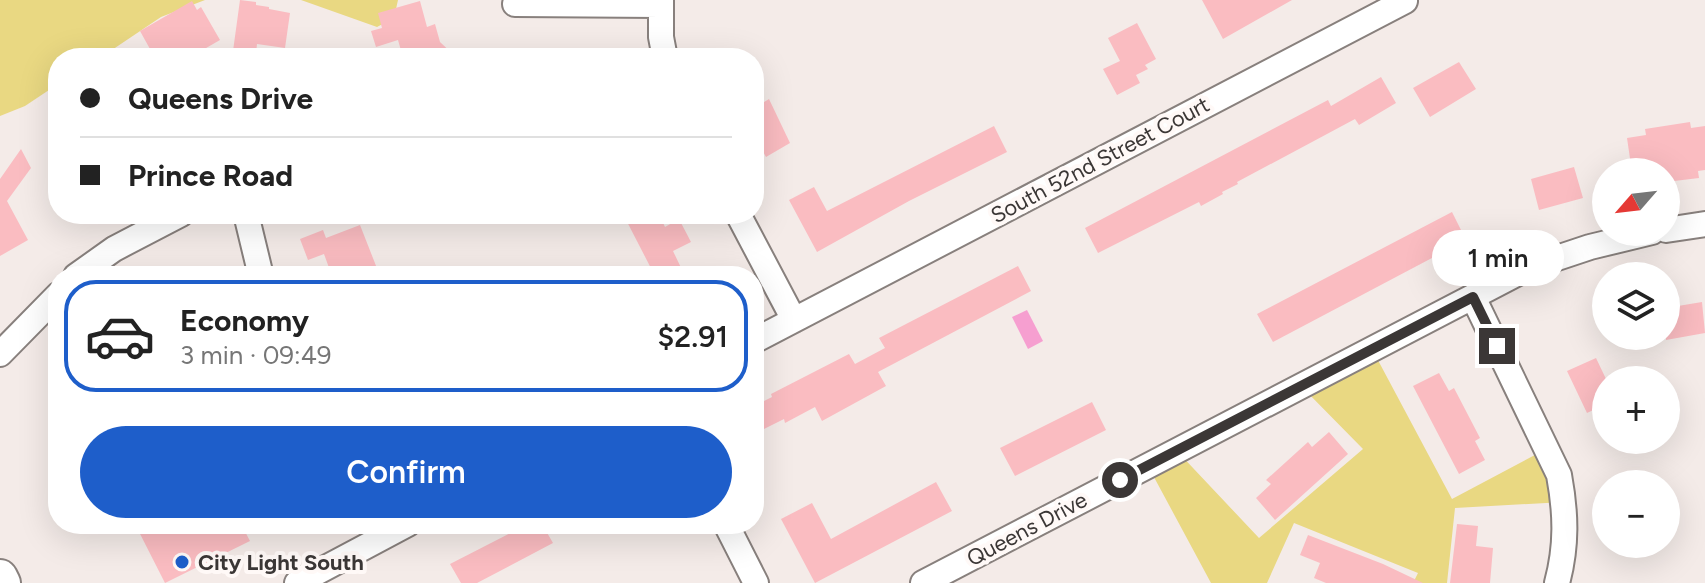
<!DOCTYPE html>
<html lang="en">
<head>
<meta charset="utf-8">
<style>
  :root { --surface:#fff; --page:#f2f2f2; --text:#222; --muted:#767676; --line:#e0e0e0; --accent:#1e5eca }
  body { margin:0; font-family:Figtree,sans-serif; background:var(--page); color:var(--text); height:100vh; display:flex; flex-direction:column; font-size:30px; white-space:nowrap }
  * { box-sizing:border-box; margin:0 }
  p { font-size:26px; color:var(--muted) }
  .icon { flex:none; width:44px; height:44px; fill:none; stroke:currentColor; stroke-width:2; stroke-linecap:round; stroke-linejoin:round }
  .map { position:relative; flex:1; overflow:hidden }
  .sheet { position:absolute; left:48px; top:266px; width:716px; height:268px; display:flex; flex-direction:column; background:var(--surface); border-radius:32px; box-shadow:0 8px 32px #0002 }
  .sheet>* { flex:none }
  .top-card { position:absolute; left:48px; top:48px; width:716px; height:176px; border-radius:32px; box-shadow:0 8px 32px #0002; display:grid; align-content:center; height:176px; padding:0 32px; background:var(--surface) }
  .needle { width:52px; rotate:242deg }
  .buttons { position:absolute; left:1592px; top:158px; display:grid; gap:16px }
  .buttons a { display:grid; place-items:center; width:88px; height:88px; border-radius:50%; background:var(--surface); box-shadow:0 8px 32px #0002; font-size:40px }
  .end { position:absolute; width:36px; height:36px; margin:-18px; border:10px solid #3b3736; background:#fff; box-shadow:0 0 0 4px #fff }
  .from { border-radius:50% }
  .bubble { position:absolute; height:56px; border-radius:28px; background:var(--surface); box-shadow:0 8px 32px #0002; font-size:26px; font-weight:600; line-height:56px; text-align:center }
  .top-card b { display:flex; align-items:center; gap:28px; height:76px; font-size:30px }
  .top-card b+b { border-top:2px solid var(--line) }
  .top-card i { width:20px; height:20px; background:var(--text) }
  ul { padding:14px 0 0; list-style:none }
  li { display:flex; align-items:center; gap:24px; height:112px; margin:0 16px 12px; padding:0 16px; border:4px solid transparent; border-radius:32px }
  li div { flex:1 }
  li b { display:block; font-size:30px }
  li em { font-style:normal; font-weight:600 }
  li.selected { border-color:var(--accent) }
  li>.icon { width:72px; height:72px; stroke-width:1.5 }
  .action { display:flex; gap:16px; margin-top:auto; padding:16px 32px }
  .action a { flex:1; height:92px; border-radius:48px; background:var(--accent); color:#fff; font-size:32px; font-weight:600; line-height:92px; text-align:center }
  .map>svg:first-child { display:block }
</style>
</head>
<body>
<div class="map">
<svg width="1705" height="583" viewBox="0 0 1705 583">
  <rect width="100%" height="100%" fill="#f4ebe8"/>
  <path fill="#e9d882" d="M0,0H205L161,17L100,58H58V84L25,106L0,116Z
    M301,0H398L394,18L377,27Z
    M1372,349L1452,499L1548,448L1564,502L1455,508L1447,583H1413L1418,573L1294,523L1267,583H1211L1148,466L1177,451L1259,538L1363,449L1301,386Z"/>
  <path fill="#f69fd0" d="M1027,310L1043,341L1028,349L1012,317Z"/>
  <path fill="#fabcc1" d="M240,0L256,2V5L269,7V9L290,13L285,48L257,44L256,54L233,51Z
    M1202,0H1292L1223,39Z
    M192,1L197,10L201,7L220,40L194,55L191,49L175,58H155L140,31Z
    M420,1L427,27L435,24L440,42L457,58H418L415,50L402,54L398,40L376,47L371,31L382,28L378,13Z
    M1137,23L1156,59L1145,65L1148,69L1136,75L1140,83L1117,95L1103,69L1120,61L1108,38Z
    M1459,62L1476,89L1430,117L1413,88Z
    M1381,77L1396,103L1359,125L1355,119L1237,182L1238,184L1222,192L1223,194L1201,206L1199,202L1098,253L1085,228L1328,100L1331,106Z
    M769,99L790,143L766,157L754,135V108Z
    M1690,122L1691,128L1705,126V170L1698,171L1699,178L1666,182V172H1632L1627,138L1646,135L1645,129Z
    M994,126L1007,152L909,201L817,252L789,200L814,187L827,211Z
    M21,149L31,168L7,201L28,240L0,256V179Z
    M1574,167L1583,198L1539,210L1531,179Z
    M1452,212L1466,240L1273,342L1257,314Z
    M623,214H659L665,227L679,219L691,242L673,251L685,276H655Z
    M360,225L380,276H332L324,254L308,260L300,239L323,230L326,238Z
    M1018,266L1031,291L878,372L886,386L822,421L815,407L785,423L784,419L754,434V406L772,397L771,394L849,354L855,364L885,348L879,338Z
    M1702,302L1705,333L1666,340V308Z
    M1596,358L1606,379V404L1587,413L1567,371Z
    M1439,373L1449,391L1454,388L1480,438L1475,441L1485,460L1459,474L1413,386Z
    M1092,402L1106,430L1015,476L1000,448Z
    M1329,432L1348,454L1275,520L1256,498L1271,484L1266,480L1308,442L1312,447Z
    M936,482L952,511L815,583L781,519L812,503L831,539Z
    M135,524H241L250,541L165,583Z
    M528,524H542L553,543L477,583H461L450,564Z
    M1457,524L1478,526L1476,546L1493,548L1490,583H1450Z
    M1308,535L1383,564L1423,583H1326L1314,578L1320,563L1300,555Z"/>
  <g fill="none" stroke-linecap="round" stroke-linejoin="round">
    <defs>
      <path id="street" d="M661,0V37L665,58
        M515,4L660,5
        M246,214L261,276
        M738,214L794,320
        M1666,230L1705,224
        M76,276L114,249L181,214
        M1473,297L1559,475C1566,513 1567,546 1557,583
        M754,341L1405,1
        M0,354L58,295
        M726,524L756,583
        M297,583L408,524
        M923,583L1530,267L1590,247L1652,232"/>
      <path id="secondary" d="M0,577L3,583"/>
    </defs>
    <use href="#street" stroke="#88807d" stroke-width="28"/>
    <use href="#secondary" stroke="#88807d" stroke-width="38"/>
    <use href="#street" stroke="#fff" stroke-width="24"/>
    <use href="#secondary" stroke="#fff" stroke-width="34"/>
  </g>
  <g fill="none" stroke-linecap="round" stroke-linejoin="round">
    <path stroke="#3b3736" stroke-width="10" d="M1120,480L1473,297L1497,346"/>
  </g>
  <circle fill="#1e5eca" stroke="#fff9f7" stroke-width="3" cx="182" cy="562" r="8"/>
  <g text-anchor="middle" dominant-baseline="central" stroke-width="8" stroke-linejoin="round" paint-order="stroke">
    <g font-size="22" fill="#3b3736" stroke="#fff9f7">
      <text transform="translate(1100 160) rotate(-28)">South 52nd Street Court</text>
      <text transform="translate(1027 529) rotate(-28)">Queens Drive</text>
    </g>
    <g font-size="22" font-weight="bold" fill="#3b3736" stroke="#fff9f7" text-anchor="start">
      <text x="198" y="562">City Light South</text>
    </g>
  </g>
</svg>
<div class="buttons">
<a><svg class="needle" viewBox="-14 -14 28 28"><path d="M0-13l5 13h-10z" fill="#e53935"/><path d="M0 13l5-13h-10z" fill="#767676"/></svg></a>
<a><svg class="icon" aria-label="layers" viewBox="0 0 24 24"><path d="M12 4l9 5-9 5-9-5zM3 14l9 5 9-5"/></svg></a>
<a>+</a>
<a>−</a>
</div>
<i class="end from" style="left:1120px;top:480px"></i>
<i class="end" style="left:1497px;top:346px"></i>
<div class="bubble" style="left:1432px;top:230px;width:132px">1 min</div>
<div class="top-card">
<b><i class="from"></i>Queens Drive</b>
<b><i></i>Prince Road</b>
</div>
<section class="sheet">
<ul>
<li class="selected"><svg class="icon" aria-label="car" viewBox="0 0 24 24"><path d="M5 17H2v-5l4-1 3-4h7l3 4 3 1v5h-3M9 17h6M6 11h13"/><circle cx="7" cy="17" r="2"/><circle cx="17" cy="17" r="2"/></svg><div><b>Economy</b><p>3 min · 09:49</p></div><em>$2.91</em></li>
</ul>
<div class="action"><a>Confirm</a></div>
</section>
</div>
</body>
</html>
